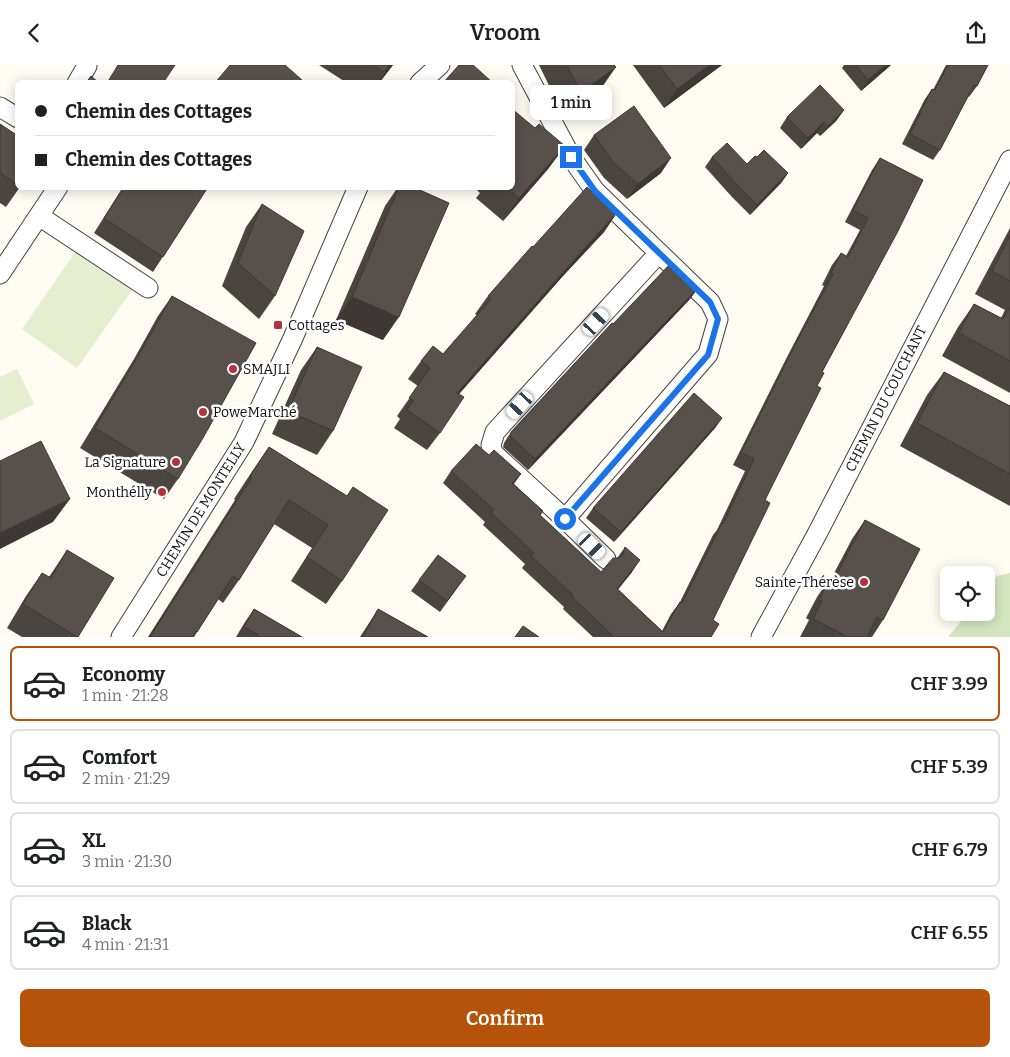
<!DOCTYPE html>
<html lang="en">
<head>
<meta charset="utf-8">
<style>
  :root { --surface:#fff; --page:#f6f6f6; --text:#202124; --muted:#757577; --line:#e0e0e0; --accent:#b45309 }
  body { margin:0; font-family:Bitter,serif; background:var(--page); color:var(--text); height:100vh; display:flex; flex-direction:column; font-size:19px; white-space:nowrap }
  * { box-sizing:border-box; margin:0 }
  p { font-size:16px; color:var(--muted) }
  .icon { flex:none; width:28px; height:28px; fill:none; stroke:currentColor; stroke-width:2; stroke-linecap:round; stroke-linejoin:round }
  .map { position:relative; height:572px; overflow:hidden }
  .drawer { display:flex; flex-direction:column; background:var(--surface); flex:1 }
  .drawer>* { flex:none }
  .guide { position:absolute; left:15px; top:15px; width:500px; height:110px; border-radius:8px; box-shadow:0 2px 12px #0003; display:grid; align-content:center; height:110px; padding:0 20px; background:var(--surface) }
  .fabs { position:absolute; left:940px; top:501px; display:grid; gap:10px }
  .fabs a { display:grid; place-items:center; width:55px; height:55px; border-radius:8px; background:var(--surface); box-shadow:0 2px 12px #0003; font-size:25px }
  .end { position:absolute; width:22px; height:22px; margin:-11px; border:6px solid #1a73e8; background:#fff; box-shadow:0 0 0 2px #fff }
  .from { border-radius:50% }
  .bubble { position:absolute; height:35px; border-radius:8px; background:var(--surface); box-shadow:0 2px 12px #0003; font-size:16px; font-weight:600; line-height:35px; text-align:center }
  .car { position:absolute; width:15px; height:30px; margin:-15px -8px; border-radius:6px; box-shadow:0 0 4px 1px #0007; background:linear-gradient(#fff 24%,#345 0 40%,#fff 0 76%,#345 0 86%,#fff 0) }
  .guide b { display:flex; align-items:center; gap:18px; height:48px; font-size:19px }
  .guide b+b { border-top:1px solid var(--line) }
  .guide i { width:12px; height:12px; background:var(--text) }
  ul { padding:9px 0 0; list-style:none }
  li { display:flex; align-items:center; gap:15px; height:75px; margin:0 10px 8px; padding:0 10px; border:2px solid var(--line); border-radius:8px }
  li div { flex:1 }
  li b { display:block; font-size:19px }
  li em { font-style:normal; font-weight:600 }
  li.current { border-color:var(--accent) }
  li>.icon { width:45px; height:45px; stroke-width:1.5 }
  .action { display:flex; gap:10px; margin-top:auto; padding:10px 20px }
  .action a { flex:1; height:58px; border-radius:8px; background:var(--accent); color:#fff; font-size:20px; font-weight:600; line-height:58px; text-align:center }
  header { display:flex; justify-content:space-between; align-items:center; height:65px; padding:0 20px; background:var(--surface); font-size:22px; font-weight:600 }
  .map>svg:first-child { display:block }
</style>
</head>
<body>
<header><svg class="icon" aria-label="back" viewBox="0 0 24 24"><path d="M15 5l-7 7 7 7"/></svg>Vroom<svg class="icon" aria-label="share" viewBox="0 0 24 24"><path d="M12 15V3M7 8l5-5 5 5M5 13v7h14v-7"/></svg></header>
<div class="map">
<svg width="1010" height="572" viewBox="0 0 1010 572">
  <rect width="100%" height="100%" fill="#fefbf2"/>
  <path fill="#d4e6be" d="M1010,508V572H948L968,548H986V524L997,511Z"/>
  <path fill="#e5eecf" d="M76,186L132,225L77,303L22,264Z
    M17,304L34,339L0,356V312Z"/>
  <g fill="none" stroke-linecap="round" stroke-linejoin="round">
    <defs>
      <path id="street" d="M522,0L571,92L595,126L710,237L718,254L708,289L565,454L606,494
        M77,18L87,1
        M420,18L440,0
        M0,42L18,53
        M39,151L148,223
        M0,209L58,122
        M565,454L493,388L491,380L495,367L659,188
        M121,572L244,377L293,273L358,122
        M761,572L817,469L1010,95"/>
    </defs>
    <use href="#street" stroke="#424242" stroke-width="21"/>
    <use href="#street" stroke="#fff" stroke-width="19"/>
  </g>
  <path fill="#4b4541" d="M319,0H393L379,18H347Z
    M539,0H614L600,25L564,51Z
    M633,0H722L664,43Z
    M844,0H891L861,26L842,3Z
    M946,0H988L977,21L969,32L968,31L940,85L933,95L902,79L925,34L932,24L933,25Z
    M844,45L836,56L820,71L817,68L801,84L780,63L787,52Z
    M0,59L18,71V122H20L6,142L0,138Z
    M535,63L565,81L548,104L503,156L476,133L480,128L474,122H512Z
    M594,70L661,108L627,134L604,113L584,85Z
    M712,92L747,99L757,92L788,108L781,118L750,150L732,132L705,102Z
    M880,93L923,115L822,307L817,321L765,435L713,555L711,572H593L563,544L564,542L522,503L525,499L483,460L485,457L443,418L451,406L521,409L514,419L543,446L540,450L601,507L618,492L625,482L632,507L618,524L662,566L671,549L680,537L713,470L717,465L745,406L733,400L787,292L824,221L822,220L832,200L841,188L846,191L860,165L845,157L872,105Z
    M123,122H208L153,207L94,168Z
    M398,122H413L383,275L336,255L385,141Z
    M262,139L275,231L259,254L222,221L246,162Z
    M616,149L604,167L562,212L459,329L440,368L427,385L394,363L400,354L397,351L418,321L408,314L421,296L443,289L477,250L475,249L488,231L533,182Z
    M1010,163V328L942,291L958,262L974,239L1001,253L1005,245L975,229Z
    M698,223L690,234L528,405L503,382L504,378L511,367L613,259Z
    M172,231L178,414L164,434L80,383L134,294L158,251Z
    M317,282L333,366L317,390L272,369L301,305Z
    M944,307L1010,341V441L900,381L927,330Z
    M722,353L715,363L614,477L586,453L593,443Z
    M269,382L347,431L342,516L326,539L291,516L312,483L274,459L239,515L223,538L218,534L194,572H148L235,435L234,434L253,405Z
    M865,455L883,555L872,572H800L809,555L806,553L817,532L830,513L831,514L852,474Z
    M67,485L78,572H22L7,563L26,531L42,508L49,512Z
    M419,515L458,522L440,547L411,526Z
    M254,544L302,572H236L245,557Z
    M378,544L428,572H360Z"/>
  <path fill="#3d3835" d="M390,0H393L379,18H377Z
    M710,0H722L664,43L677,24Z
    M886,0H891L861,26L868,15Z
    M616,2L600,25L564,51L581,28Z
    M844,45L836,56L820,71L828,61Z
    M824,57L817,68L801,84L808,73Z
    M565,81L548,104L503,156L519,133Z
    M671,93L661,108L627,134L638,119Z
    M788,108L781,118L750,150L757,140Z
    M616,149L604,167L562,212L445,345L457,328L575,194Z
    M698,223L690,234L528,405L535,394Z
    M352,232L399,252L383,275L336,255Z
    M722,353L715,363L614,477L621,467Z
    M70,434L53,457L0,484V468Z
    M640,495L632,507L609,536L617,524Z"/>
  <path fill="#57504c" stroke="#3d3835" d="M118,0H175L163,18H107Z
    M230,0H285L303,16L302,18H215Z
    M372,0H390L384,7Z
    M459,0H473L493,18H443Z
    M567,0H614L616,2L581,28Z
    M659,0H710L677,24Z
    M856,0H886L868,15Z
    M948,0H988L977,21L974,20L940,85L910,69L932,24L935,25Z
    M91,11L99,18H86Z
    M820,20L844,45L828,61L824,57L808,73L787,52Z
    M634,41L671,93L638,119L614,98L594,70Z
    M512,44L535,63L539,59L565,81L519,133L507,122H512Z
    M0,59L18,71V120L0,108Z
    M727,78L747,99L755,91L757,92L764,85L788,108L757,140L739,122L712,92Z
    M880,93L923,115L897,168L822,307L824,308L817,321L821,323L765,435L770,438L713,555L719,559L711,572H614L572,532L573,530L531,491L534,488L491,448L494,445L451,406L476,379L489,390L494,385L521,409L512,418L543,446L540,450L601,507L613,493H618L623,490L625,482L640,495L617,524L663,567L680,537L682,538L722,458L723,459L754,394L741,388L795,280L833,209L831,208L841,188L848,192L868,153L853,145Z
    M124,122H208L163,192L104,153Z
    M399,122H413L449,138L399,252L352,232Z
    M587,122L616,149L575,194L457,328L464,332L440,368L407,345L413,336L409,333L430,303L421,296L433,281L443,289L491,234L488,231L532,181L533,182Z
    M262,139L304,166L275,231L238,198Z
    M1010,171V216L992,206Z
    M671,198L698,223L535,394L510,371L511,367L612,258L613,259Z
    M172,231L256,278L203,373L178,414L95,363L148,274Z
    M974,239L1003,254L1010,242V296L959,268Z
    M317,282L362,302L333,366L288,346Z
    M944,307L1010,341V409L917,358Z
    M694,328L722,353L621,467L593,443Z
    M41,376L70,434L0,468V396Z
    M269,382L347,431L353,422L388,445L342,516L307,492L328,460L289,435L239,515L233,511L197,567L196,566L193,572H150L252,412L250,411Z
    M865,455L920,484L883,555L877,552L867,572H848L813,554L822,536L819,535L830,513L834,515Z
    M67,485L114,513L78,572H77L23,539L42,508L51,513Z
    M438,490L466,511L447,536L419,515Z
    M254,544L302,572H258L259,570L244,562Z
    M378,544L428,572H363Z
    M523,561L539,572H515Z"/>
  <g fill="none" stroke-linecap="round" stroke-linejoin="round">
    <path stroke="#1a73e8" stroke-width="6" d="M565,454L708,290L718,254L710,237L595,126L571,92"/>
  </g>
  <g fill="#b5313c" stroke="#fff" stroke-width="2">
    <rect x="273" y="255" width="10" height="10" rx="2.5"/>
    <circle cx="233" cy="304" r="5"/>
    <circle cx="203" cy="347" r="5"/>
    <circle cx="176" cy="397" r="5"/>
    <circle cx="162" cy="427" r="5"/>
    <circle cx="864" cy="517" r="5"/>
  </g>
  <g text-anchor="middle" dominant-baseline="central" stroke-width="5" stroke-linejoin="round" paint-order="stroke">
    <g font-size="14" fill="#0f0f0f" stroke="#fff" text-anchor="start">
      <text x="288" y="260">Cottages</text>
      <text x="243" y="304">SMAJLI</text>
      <text x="213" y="347">PoweMarché</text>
      <text x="166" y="397" text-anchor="end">La Signature</text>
      <text x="152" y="427" text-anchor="end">Monthélly</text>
      <text x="854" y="517" text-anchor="end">Sainte-Thérèse</text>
    </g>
    <g font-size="14" fill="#0f0f0f" stroke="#fff">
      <text transform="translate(886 334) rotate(-63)">CHEMIN DU COUCHANT</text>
      <text transform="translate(201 445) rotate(-58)">CHEMIN DE MONTELLY</text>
    </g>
  </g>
</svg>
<div class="fabs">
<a><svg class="icon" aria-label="locate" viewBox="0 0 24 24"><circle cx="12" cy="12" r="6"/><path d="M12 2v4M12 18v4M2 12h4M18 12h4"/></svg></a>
</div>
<i class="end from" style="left:565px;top:454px"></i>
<i class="end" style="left:571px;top:92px"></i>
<div class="bubble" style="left:530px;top:20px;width:82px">1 min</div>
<i class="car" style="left:596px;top:257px;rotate:42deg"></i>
<i class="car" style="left:520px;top:340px;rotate:222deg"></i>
<i class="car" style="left:592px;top:481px;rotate:134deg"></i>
<div class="guide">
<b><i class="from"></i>Chemin des Cottages</b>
<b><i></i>Chemin des Cottages</b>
</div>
</div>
<section class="drawer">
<ul>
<li class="current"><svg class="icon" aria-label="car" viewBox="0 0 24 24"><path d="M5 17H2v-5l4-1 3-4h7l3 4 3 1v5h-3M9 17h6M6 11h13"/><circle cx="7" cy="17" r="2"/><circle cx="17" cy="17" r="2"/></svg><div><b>Economy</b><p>1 min · 21:28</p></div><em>CHF 3.99</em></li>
<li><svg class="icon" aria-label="car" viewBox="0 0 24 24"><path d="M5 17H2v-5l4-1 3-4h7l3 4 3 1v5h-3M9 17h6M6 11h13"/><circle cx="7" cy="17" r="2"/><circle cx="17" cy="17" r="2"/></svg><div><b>Comfort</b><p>2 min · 21:29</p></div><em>CHF 5.39</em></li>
<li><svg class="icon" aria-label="car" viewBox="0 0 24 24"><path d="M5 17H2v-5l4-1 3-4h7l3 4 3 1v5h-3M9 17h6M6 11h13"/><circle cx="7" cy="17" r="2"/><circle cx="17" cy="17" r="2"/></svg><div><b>XL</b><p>3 min · 21:30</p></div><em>CHF 6.79</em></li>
<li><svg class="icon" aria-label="car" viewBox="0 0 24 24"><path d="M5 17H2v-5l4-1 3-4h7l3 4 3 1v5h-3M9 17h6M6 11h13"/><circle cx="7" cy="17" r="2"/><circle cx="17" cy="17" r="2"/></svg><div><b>Black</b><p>4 min · 21:31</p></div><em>CHF 6.55</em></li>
</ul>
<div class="action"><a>Confirm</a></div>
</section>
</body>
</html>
